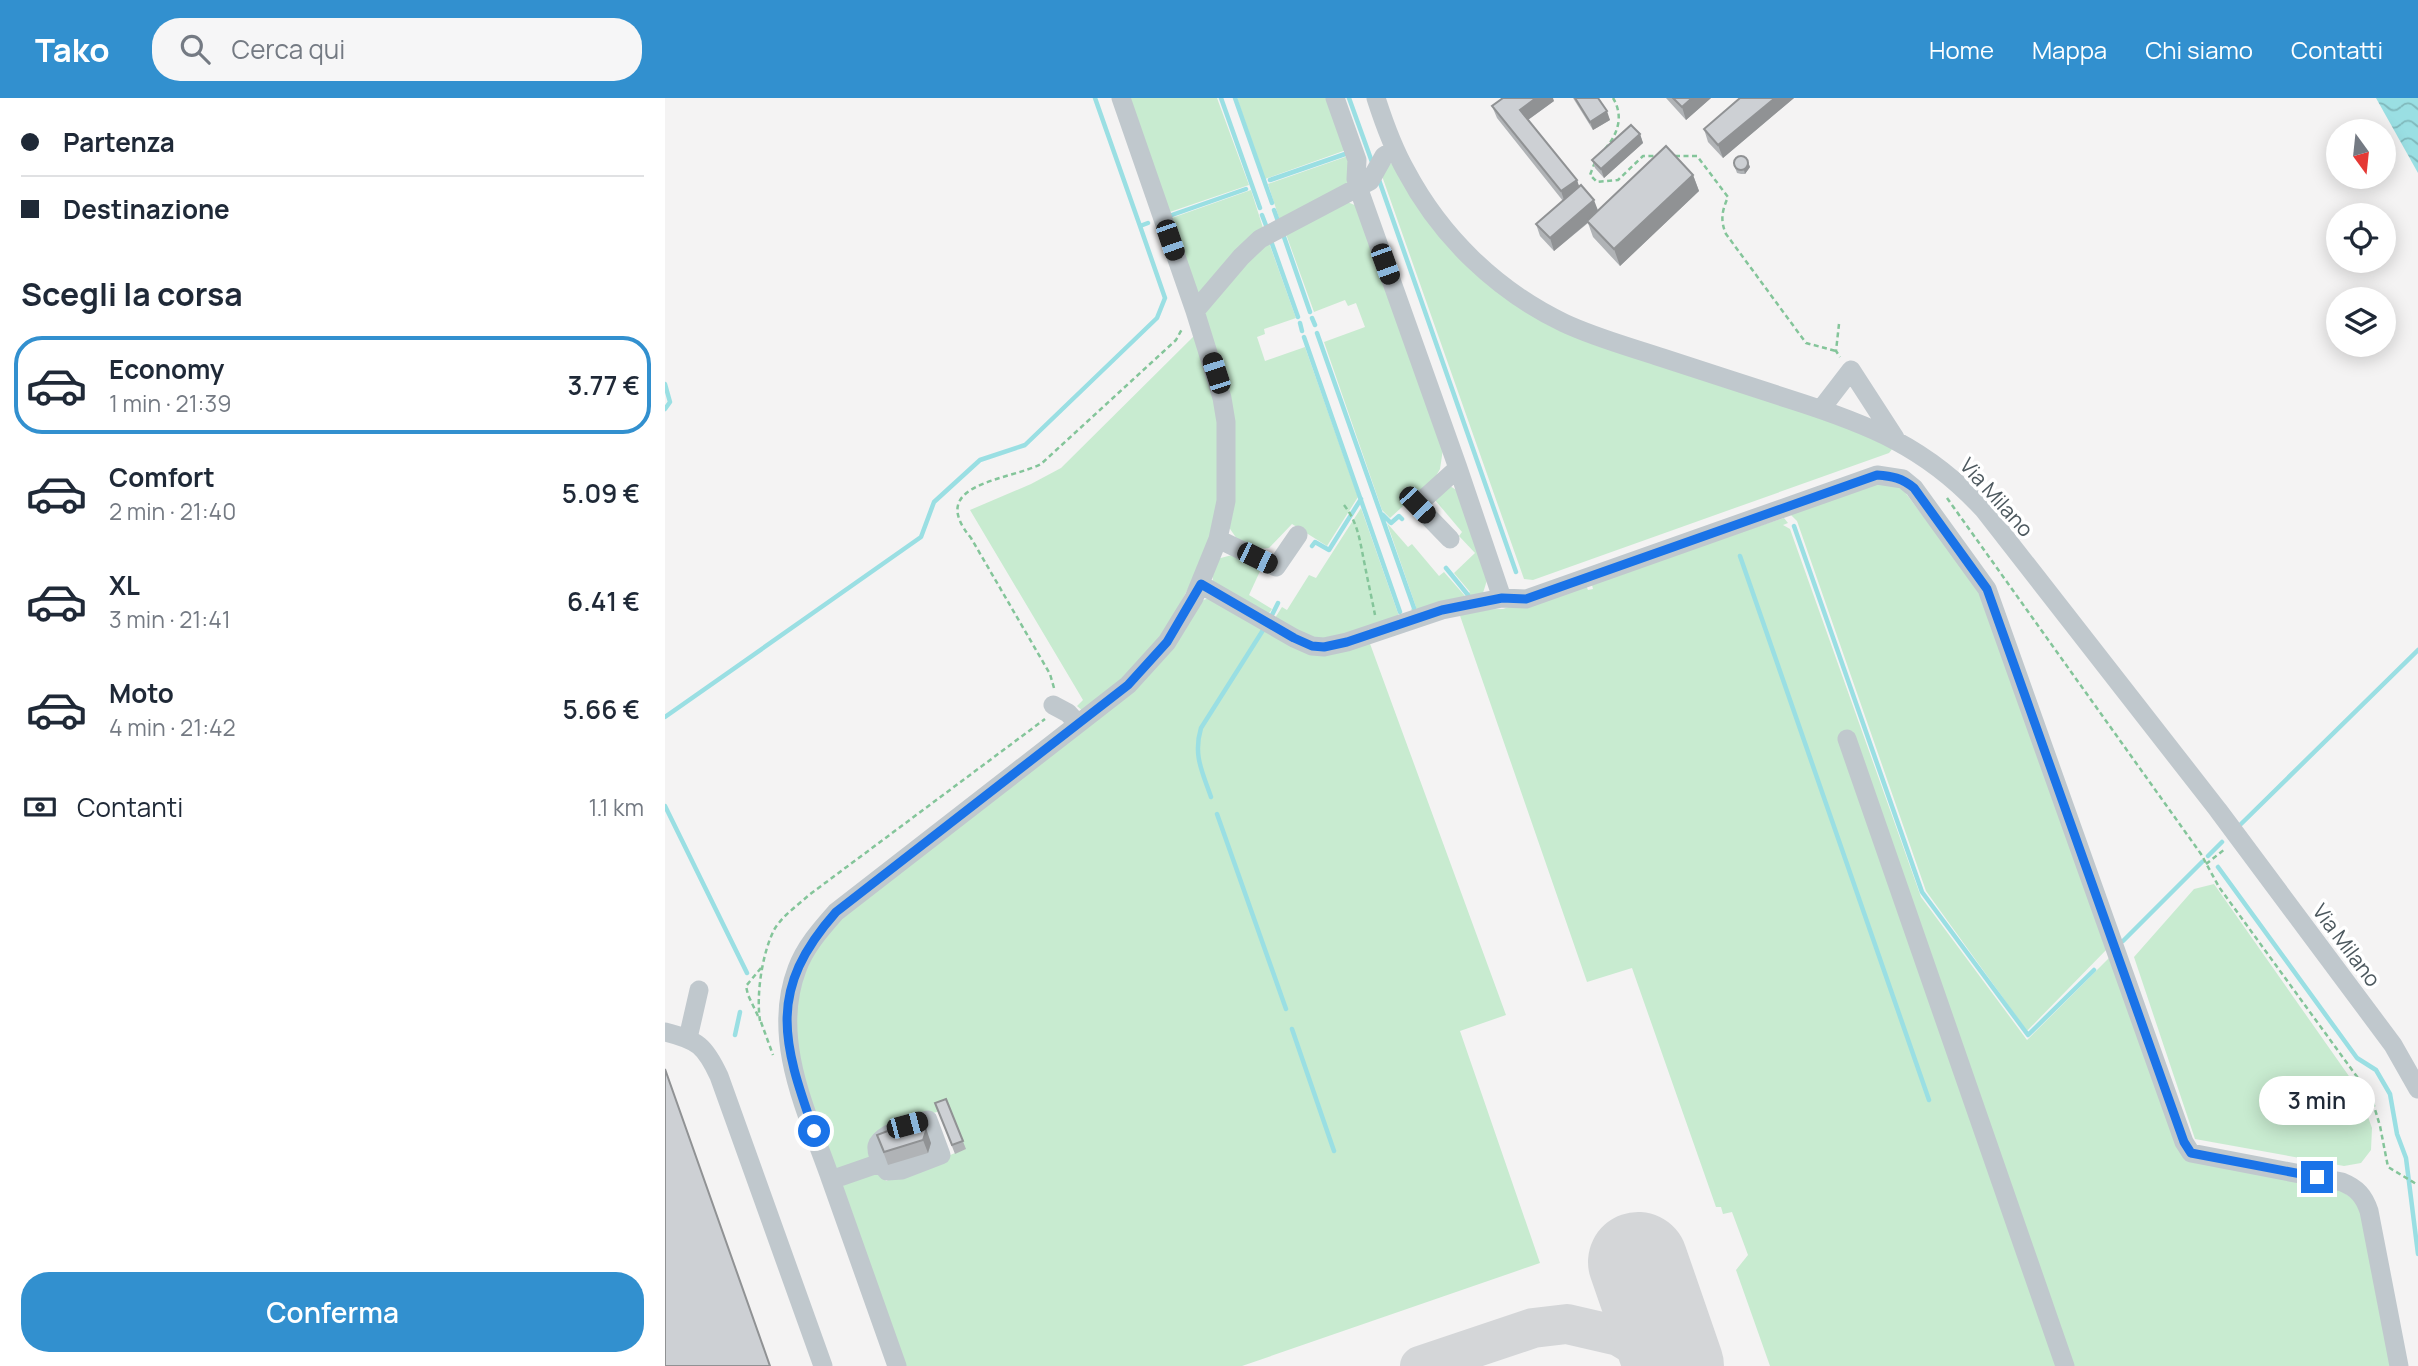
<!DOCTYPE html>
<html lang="it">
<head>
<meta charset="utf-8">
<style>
  :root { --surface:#fff; --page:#f6f6f7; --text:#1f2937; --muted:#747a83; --line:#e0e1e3; --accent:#3290cf }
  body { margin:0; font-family:Manrope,sans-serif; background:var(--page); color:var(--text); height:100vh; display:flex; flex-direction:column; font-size:26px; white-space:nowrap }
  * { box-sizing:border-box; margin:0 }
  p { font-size:23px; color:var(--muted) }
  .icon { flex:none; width:38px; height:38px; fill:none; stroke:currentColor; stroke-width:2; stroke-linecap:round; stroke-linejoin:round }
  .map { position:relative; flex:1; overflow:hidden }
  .sheet { display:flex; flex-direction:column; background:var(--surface); width:665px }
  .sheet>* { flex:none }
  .top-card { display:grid; align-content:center; height:154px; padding:0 21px; background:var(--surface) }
  .needle { width:46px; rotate:165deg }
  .fabs { position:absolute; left:1661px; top:21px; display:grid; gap:14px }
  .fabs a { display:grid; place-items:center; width:70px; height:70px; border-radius:50%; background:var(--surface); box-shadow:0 4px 18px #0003; font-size:35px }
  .end { position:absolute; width:32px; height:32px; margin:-16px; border:9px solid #1a73e8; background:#fff; box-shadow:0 0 0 4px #fff }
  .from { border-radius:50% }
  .bubble { position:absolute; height:49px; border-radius:24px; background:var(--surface); box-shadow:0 4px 18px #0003; font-size:23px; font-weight:600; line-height:49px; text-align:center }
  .car { position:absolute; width:21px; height:42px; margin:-21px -10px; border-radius:9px; box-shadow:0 0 5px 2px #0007; background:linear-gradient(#222 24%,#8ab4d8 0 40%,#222 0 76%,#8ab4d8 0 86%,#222 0) }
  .top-card b { display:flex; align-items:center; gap:24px; height:66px; font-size:26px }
  .top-card b+b { border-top:2px solid var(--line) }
  .top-card i { width:18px; height:18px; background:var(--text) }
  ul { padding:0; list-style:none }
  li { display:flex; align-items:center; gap:21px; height:98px; margin:0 14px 10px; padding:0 7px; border:4px solid transparent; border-radius:28px }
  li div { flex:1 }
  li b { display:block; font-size:26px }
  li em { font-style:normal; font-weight:600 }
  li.current { border-color:var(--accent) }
  li>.icon { width:63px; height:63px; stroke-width:1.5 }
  h2 { padding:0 21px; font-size:32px; line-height:84px }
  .pay { display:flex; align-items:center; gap:18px; height:77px; padding:0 21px; font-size:26px }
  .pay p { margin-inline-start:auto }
  .primary-button { display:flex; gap:14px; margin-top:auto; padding:14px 21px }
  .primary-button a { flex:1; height:80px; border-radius:28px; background:var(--accent); color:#fff; font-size:28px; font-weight:600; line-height:80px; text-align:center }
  header { display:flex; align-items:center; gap:42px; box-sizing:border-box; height:98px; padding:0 35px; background:var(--accent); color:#fff }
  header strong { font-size:33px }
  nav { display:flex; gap:38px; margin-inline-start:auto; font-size:24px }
  .search { width:490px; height:63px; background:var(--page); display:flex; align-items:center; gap:18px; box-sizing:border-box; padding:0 24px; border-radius:28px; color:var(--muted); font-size:26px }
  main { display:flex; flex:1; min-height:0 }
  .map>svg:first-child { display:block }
</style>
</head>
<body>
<header>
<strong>Tako</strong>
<div class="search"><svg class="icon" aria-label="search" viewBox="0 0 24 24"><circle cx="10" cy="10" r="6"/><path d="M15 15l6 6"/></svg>Cerca qui</div>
<nav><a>Home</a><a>Mappa</a><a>Chi siamo</a><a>Contatti</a></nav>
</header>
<main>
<section class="sheet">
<div class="top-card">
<b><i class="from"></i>Partenza</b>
<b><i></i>Destinazione</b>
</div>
<h2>Scegli la corsa</h2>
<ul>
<li class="current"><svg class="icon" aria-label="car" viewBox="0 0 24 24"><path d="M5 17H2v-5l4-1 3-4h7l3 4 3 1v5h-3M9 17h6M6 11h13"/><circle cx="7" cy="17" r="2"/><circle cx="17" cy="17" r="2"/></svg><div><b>Economy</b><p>1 min · 21:39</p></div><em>3.77 €</em></li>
<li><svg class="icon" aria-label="car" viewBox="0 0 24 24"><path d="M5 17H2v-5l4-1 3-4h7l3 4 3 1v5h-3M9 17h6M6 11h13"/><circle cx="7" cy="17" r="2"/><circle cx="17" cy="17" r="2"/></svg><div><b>Comfort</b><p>2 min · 21:40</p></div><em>5.09 €</em></li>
<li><svg class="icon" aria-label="car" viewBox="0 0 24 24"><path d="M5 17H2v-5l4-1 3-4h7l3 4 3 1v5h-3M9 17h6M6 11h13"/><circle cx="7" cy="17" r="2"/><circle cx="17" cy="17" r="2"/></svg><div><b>XL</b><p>3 min · 21:41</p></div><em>6.41 €</em></li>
<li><svg class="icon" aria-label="car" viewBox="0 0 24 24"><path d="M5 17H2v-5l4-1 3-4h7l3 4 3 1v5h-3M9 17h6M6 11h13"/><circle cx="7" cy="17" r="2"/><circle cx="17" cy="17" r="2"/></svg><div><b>Moto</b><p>4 min · 21:42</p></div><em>5.66 €</em></li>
</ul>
<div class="pay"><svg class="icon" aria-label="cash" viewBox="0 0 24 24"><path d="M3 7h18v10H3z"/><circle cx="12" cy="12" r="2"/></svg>Contanti<p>1.1 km</p></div>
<div class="primary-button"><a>Conferma</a></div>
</section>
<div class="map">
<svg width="1753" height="1268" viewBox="0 0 1753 1268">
  <defs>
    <pattern id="water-waves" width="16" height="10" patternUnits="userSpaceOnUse" patternTransform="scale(1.75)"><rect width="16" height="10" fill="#9adfe3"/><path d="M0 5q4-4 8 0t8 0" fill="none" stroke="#80b8bb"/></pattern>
  </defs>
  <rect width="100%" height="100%" fill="#f4f3f3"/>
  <path fill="#c8ebd0" d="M461,0H552L584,87L502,115Z
    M572,0H666L684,51L600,81Z
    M686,57L684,81L681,89L616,126L603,86Z
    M731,65L838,193L1144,313L1228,350L1224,355L868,482L859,481L717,78L722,66Z
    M586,92L599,133L533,199L504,121Z
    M680,103L692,108L778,351L775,371L771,378L725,420L717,412L659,244L700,229L691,205L683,208L680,202L649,214L621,136Z
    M603,142L631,220L599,231L600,236L592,239L600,263L640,249L693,399L662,448L627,426L604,450L593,451L572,441L563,428L566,393L538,222L541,211Z
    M529,238L555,321V390L542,455L493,547L420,615L412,608L418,602L305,412L366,386L396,370Z
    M1208,385L1236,389L1317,496L1443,850L1362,933L1261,793L1132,423L1123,414Z
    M785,388L793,393L823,479L818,495L748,515L746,511L751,509L722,425L743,449L747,446L774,478L779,474L800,498L805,494L789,475L810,455L794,438L797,434L770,402Z
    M696,410L735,521L662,545L608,523L617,509L622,512L644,477L651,480Z
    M1119,420L1123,425L1118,427L1125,431L1256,799L1362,942L1447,857L1514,1047L1671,1089L1695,1106L1730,1268H1105L1071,1172L1083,1157L1067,1114L1058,1116L1056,1109H1051L967,870L922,884L793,512L838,511L919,483L923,492L928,491L926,483Z
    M567,457L596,471L584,497L607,511L602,518L548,483L547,475L552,461Z
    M544,500L624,541L704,543L841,917L795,933L875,1165L577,1268H237L176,1092L181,1082L216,1074L221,1083L300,1051L284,1010L238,1025L208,1060L174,1072L167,1068L129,953L134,881L163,829L455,601L536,503Z
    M1549,786L1693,991L1707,1030L1706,1052L1696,1065L1679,1068L1530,1041L1469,859L1529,791Z"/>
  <path fill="url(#water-waves)" d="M1711,0H1753V75Z"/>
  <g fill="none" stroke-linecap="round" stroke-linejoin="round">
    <path stroke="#9adfe3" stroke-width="4.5" d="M430,0L475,128L483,125
      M556,0L595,110
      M570,0L607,105
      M684,0L707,64
      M605,82L683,55
      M714,82L851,474
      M609,112L614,126
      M597,117L602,130
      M504,118L581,91
      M619,139L645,214
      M606,143L633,219
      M647,220L650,227
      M635,225L637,233
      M652,235L749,510
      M639,239L735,514
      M0,286L5,304L0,311
      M718,417L726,425L734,418L737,421
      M1129,428L1257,794L1363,937L1429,872
      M647,448L650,444L664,452L696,401
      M1075,458L1264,1002
      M781,470L803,497
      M606,519L613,505
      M0,619L256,439L269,404L315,362L360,347L492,220L500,200L475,128
      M546,699C537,673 528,657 536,630L600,529
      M0,708L82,875
      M552,716L621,911
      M1576,726L1753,552
      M1543,758L1557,744
      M1553,769L1692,960L1711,972L1725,996L1732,1036L1741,1060L1753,1156
      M1458,843L1537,764
      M627,931L669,1053
      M70,937L75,914"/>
    <path stroke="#d4d6d8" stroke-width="40" d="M755,1268L868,1230L902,1226L954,1238L974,1250L992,1268"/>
    <path stroke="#d4d6d8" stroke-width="100" d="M973,1164L1009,1268"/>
    <path stroke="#84c59a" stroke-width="2.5" stroke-dasharray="5 3.5" stroke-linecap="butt" d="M940,51C953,36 959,18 948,0
      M1010,58H1032L1063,99C1057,113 1055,122 1061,136L1141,245L1171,253
      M930,64L925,77L932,84L953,82L978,58H993
      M1174,226L1171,253L1175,259
      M1282,400L1536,756L1554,789L1706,998L1715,1028L1723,1069L1753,1087
      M679,407C694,426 695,445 700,468C703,484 707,501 710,517
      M389,590L385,576L306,440C260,385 343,383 376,366L511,242L517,231
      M1541,766L1560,751
      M93,918L83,897L81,888L96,870
      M95,923C91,897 97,856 109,832C117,818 132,808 144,797L380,621
      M96,924L108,957"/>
    <path stroke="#c0c8cd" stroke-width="19" d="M456,0L530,213L557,300L561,324V403L553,441L611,469L633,437
      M670,0L692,62L691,81L693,89L793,370
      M711,0C719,25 728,50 741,73C776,139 832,193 899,225C931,240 965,249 998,260C1040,274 1082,287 1124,301C1203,326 1262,349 1319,412L1553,712L1728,947L1753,991
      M530,213L576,159L595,141L705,83L719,58L730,51
      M1156,311L1186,272L1230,340
      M785,441L752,407L793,370L837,500L861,501L1212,377L1238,381L1249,390L1322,491L1519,1044L1526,1055L1677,1084C1692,1090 1699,1098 1704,1113L1734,1268
      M535,486L629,540L647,548L659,549L682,544L777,512L837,500
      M388,607L403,615L413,626L463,587L502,544L529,500L553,441
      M1182,641L1400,1268
      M0,934C33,942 40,948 54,978L158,1268
      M23,940L34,892
      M215,1065C214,1059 211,1053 212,1048C215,1035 251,1025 263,1022L276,1057L237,1072L222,1073L215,1065L166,1082C143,1016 105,942 132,871C140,849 156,831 171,814L413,626
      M166,1082L232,1268"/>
  </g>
  <path fill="#b0b3b6" d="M908,0H933L945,22L928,32Z
    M1001,0H1046L1021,22Z
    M1075,0H1129L1058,60L1043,44L1039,31Z
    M889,3L863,22L912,82L914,89L933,113L1028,77L1034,93L955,168L928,139L923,125L889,153L875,138L871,126L898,103L832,20L827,8Z
    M975,36L978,45L939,80L930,70L927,62Z
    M1082,61L1085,69L1080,76H1076L1072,75L1068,64Z
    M281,1001L301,1051L290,1056L270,1005Z
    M236,1028L266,1045L263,1055L223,1067L212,1037Z"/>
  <path fill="#909294" d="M871,0H888L889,3L860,24L855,12Z
    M1027,0H1046L1021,22L1017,9Z
    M1110,0H1129L1058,60L1053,47Z
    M942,13L945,22L928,32L925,24Z
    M975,36L978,45L939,80L936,71Z
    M1083,65L1085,69L1080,76L1079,72Z
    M1028,77L1034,93L955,168L949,151Z
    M912,82L916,94L900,105L896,93Z
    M929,102L934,115L889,153L885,140Z
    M258,1021L266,1045L263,1055L258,1042Z"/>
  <path fill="#cdd0d4" stroke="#909294" stroke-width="2" d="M838,0H871L855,12L912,82L896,93L827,8Z
    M910,0H933L942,13L925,24Z
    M1008,0H1027L1017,9Z
    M1075,0H1110L1053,47L1039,31Z
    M966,27L975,36L936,71L927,62Z
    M1001,48L1028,77L949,151L922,123Z
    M1069 65a7 7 0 1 1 14 0a7 7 0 1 1-14 0Z
    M916,87L929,102L885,140L871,126Z
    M0,971L105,1268H0Z
    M281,1001L298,1043L287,1047L270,1005Z
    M251,1017L258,1021L261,1033L258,1042L219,1054L212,1037L236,1028L239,1020Z"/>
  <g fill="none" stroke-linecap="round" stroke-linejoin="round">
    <path stroke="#1a73e8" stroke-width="9" d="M149,1033C117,943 102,892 171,814L463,587L502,544L536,486L629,540L647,548L659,549L682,544L777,512L837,500L861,501L1212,377C1227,378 1237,380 1249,390L1322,491L1519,1044L1526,1055L1652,1079"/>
  </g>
  <g text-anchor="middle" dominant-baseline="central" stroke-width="7" stroke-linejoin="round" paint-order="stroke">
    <g font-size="21" fill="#4c585e" stroke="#fff">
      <text transform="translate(1332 399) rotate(48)">Via Milano</text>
      <text transform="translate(1682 847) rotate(53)">Via Milano</text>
    </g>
  </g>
</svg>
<div class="fabs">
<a><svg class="needle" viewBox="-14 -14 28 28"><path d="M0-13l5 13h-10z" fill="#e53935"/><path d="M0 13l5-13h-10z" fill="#747a83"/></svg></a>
<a><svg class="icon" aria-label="locate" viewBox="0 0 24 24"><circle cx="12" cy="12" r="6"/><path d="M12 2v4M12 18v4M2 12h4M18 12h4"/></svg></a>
<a><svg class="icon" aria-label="layers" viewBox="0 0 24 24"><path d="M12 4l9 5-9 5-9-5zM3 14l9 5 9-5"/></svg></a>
</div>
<i class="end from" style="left:149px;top:1033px"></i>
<i class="end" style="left:1652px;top:1079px"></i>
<div class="bubble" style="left:1594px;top:978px;width:116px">3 min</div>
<i class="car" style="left:505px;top:142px;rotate:161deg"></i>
<i class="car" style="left:720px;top:166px;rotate:160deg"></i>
<i class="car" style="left:551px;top:275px;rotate:342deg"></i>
<i class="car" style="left:752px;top:407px;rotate:136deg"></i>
<i class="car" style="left:592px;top:460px;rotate:116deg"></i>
<i class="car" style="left:242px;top:1027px;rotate:75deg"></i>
</div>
</main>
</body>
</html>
